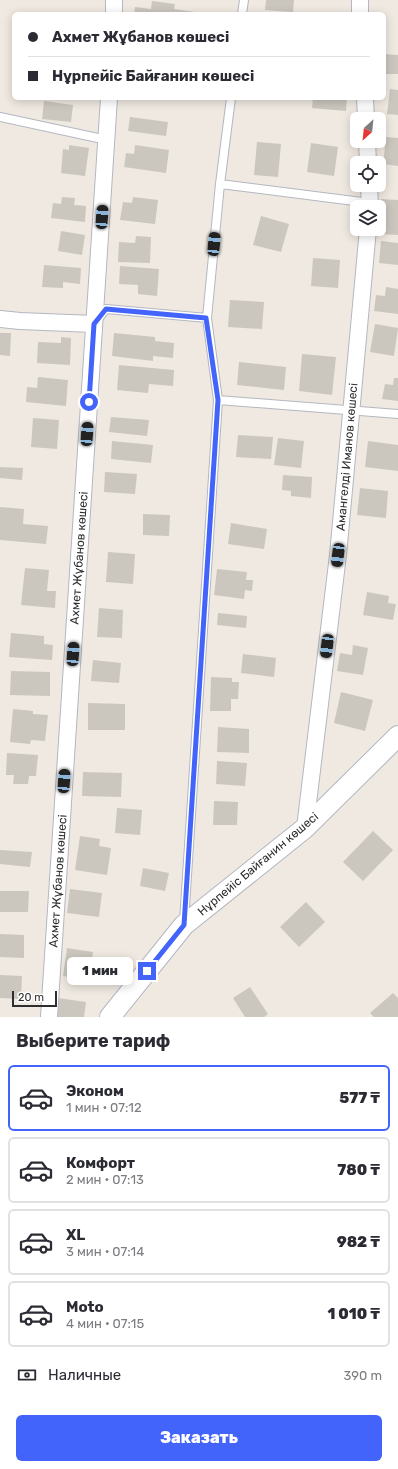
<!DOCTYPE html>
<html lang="ru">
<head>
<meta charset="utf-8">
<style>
  :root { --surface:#fff; --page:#f2f2f3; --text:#2b2b33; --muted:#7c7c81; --line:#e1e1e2; --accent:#4264fb }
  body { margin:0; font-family:Rubik,sans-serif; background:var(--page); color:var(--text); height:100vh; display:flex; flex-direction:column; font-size:15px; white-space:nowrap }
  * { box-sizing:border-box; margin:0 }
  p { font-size:13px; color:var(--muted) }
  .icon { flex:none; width:22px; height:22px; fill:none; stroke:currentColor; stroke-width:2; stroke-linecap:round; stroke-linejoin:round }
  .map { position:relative; height:1017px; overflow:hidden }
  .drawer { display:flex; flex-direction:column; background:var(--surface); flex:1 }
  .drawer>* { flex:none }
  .hud { position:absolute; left:12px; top:12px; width:374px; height:88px; border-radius:6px; box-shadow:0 2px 10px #0003; display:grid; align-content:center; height:88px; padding:0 16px; background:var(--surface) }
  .needle { width:26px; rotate:207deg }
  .buttons { position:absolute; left:350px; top:112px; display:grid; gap:8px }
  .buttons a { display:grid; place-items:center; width:36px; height:36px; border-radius:6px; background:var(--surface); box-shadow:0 2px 10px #0003; font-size:20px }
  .scale { position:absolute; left:12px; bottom:10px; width:45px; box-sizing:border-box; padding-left:4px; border:2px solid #2e2e2e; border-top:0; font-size:11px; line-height:14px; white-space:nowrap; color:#2e2e2e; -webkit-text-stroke:3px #fff; paint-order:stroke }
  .end { position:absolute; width:18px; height:18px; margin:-9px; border:5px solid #4264fb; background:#fff; box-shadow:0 0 0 2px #fff }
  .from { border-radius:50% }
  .bubble { position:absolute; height:28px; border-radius:6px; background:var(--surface); box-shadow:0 2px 10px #0003; font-size:13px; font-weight:800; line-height:28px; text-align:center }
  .car { position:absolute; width:12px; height:24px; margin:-12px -6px; border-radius:5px; box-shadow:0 0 3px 1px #0007; background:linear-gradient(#222 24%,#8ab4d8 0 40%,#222 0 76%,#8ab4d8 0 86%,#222 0) }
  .hud b { display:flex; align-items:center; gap:14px; height:38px; font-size:15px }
  .hud b+b { border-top:1px solid var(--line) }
  .hud i { width:10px; height:10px; background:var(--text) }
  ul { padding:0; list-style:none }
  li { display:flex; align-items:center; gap:12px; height:66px; margin:0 8px 6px; padding:0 8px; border:2px solid var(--line); border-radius:6px }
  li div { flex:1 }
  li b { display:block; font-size:15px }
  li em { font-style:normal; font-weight:800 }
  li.selected { border-color:var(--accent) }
  li>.icon { width:36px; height:36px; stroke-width:1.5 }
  h2 { padding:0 16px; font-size:18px; line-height:48px }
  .pay { display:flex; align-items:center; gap:10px; height:44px; padding:0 16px; font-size:15px }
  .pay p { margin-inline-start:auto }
  .action { display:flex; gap:8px; margin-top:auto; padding:8px 16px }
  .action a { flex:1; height:46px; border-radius:6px; background:var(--accent); color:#fff; font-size:16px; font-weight:800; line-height:46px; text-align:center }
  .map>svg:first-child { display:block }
</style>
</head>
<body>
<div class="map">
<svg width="398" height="1017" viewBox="0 0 398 1017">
  <rect width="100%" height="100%" fill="#efe9e1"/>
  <path fill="#cbc7bf" d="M266,0H294L293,12L265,10Z
    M152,1L175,4L174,9L195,12V14H134L135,7L151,9Z
    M384,54L398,55V74H384Z
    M390,89L398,90V115L387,114Z
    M313,98H347L346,111L312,108Z
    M44,101L73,105L71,122L42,119Z
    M130,117L168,122L166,136L128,131Z
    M386,137L398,138V166L383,164Z
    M257,142L281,144L278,177L254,175Z
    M311,143L338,147L334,176L307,172Z
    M69,145L89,148L85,176L61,173L63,149L69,150Z
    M135,145L169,150L166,173L124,167L126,153L134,154Z
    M62,197L75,198L74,205L86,206L85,222L51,218L53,203L61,204Z
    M133,197L158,200L155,224L120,220L123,202L132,203Z
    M381,199L398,200V235L380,234Z
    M261,216L289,224L281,252L253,245Z
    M61,231L85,235L82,255L58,251Z
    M136,236L151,237L150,263L118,262L119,242L135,243Z
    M381,241L398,243V265L379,263Z
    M313,258L340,260L338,288L311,286Z
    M44,265L81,268L80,284L63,282V288L42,287Z
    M120,266L159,269L157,296L138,294V285L119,284Z
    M386,287L398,289V314L374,311L376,295L385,296Z
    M230,300L264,302L262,329L228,327Z
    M375,324L398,328L394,356L370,352Z
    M0,333H11L10,356L0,355Z
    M114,333L155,337V341L174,343L173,358L153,356V361L112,356Z
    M61,337L71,338L70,365L37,363L38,342L61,343Z
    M302,354L336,357L332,395L299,391Z
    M239,362L286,367L284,390L237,385Z
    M119,365L174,370L173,386L149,384L148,393L117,390Z
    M38,377L68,380L66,406L26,402L27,387L37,388Z
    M394,378H398V401L382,399L385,384L393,385Z
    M111,417L149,420L147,436L109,432Z
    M33,418L59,420L57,449L31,447Z
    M238,435L273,437L271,459L236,457Z
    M278,438L304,441L301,468L274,465Z
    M112,441L153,445L151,463L111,459Z
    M368,441L398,445V471L365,467Z
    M0,467L23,468L22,480L0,478Z
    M105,472L137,474L135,494L104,492Z
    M283,475L312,477L311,498L291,496V491L282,490Z
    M360,488L388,491L386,518L357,515Z
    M0,507L24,509L23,524L48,526L46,544L0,540Z
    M143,514L170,515L169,536L143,535Z
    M231,523L267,529L264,549L228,544Z
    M108,552L135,554L133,584L106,582Z
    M25,568L49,570L47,591H56L55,608L21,605Z
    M217,569L247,572L246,580H253L252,591L245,590L244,599L214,595Z
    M367,592L389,596L388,603L396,604L393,620L363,615Z
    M99,608L123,610L122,638L97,637Z
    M218,613L247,616L246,628L217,625Z
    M11,633L44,636V644L53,645L52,660L9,657Z
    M353,645L368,648L363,675L337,671L340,653L352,655Z
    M243,654L276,658L274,677L241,673Z
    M93,660L121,663L119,683L91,681Z
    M11,671L50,672V696L10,695Z
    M211,677L232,678V682H239L238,699H231V711H210Z
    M341,692L373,700L365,731L334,723Z
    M88,703L125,704V730H88Z
    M13,709L33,711V714L48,715L45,741L31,740L30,744L10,742Z
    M218,727L249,729V753L217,752Z
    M7,753L38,755L36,776H29L28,784H13L14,775H6Z
    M217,761L247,763L245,786L216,784Z
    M83,772L122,773L121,797L82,796Z
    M214,801L238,802L237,825H213Z
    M117,808L142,810L140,835L115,833Z
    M373,831L393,850L363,881L343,862Z
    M80,836L100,839L99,846L111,848L107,875L75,870Z
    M0,850L32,852L30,867L0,864Z
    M143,868L169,873L165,891L140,886Z
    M70,889L102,893L99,917L67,913Z
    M0,891H29L28,912H0Z
    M306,902L325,922L299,947L280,927Z
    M0,934L24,935V958L0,957Z
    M67,948L93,952L89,980L63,976Z
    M0,975L22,976L21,999L0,998Z
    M250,987L268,1014L264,1017H245L233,998Z
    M393,993L398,998V1017H374L370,1013Z
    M58,998L86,1002L84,1017H55Z"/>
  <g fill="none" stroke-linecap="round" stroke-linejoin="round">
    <defs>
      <path id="service" d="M242,14L244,0
        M0,117L107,140
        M220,184L370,203
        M97,320L106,309L207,318
        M218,400L398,414
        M184,922L218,400L207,318L220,184L231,98"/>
      <path id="minor" d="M360,0V14
        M114,14V0
        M365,98L366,119
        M367,141L368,163
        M369,185L370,207
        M0,319L20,321L94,324
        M305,828L338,555L368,229
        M49,1017L109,98"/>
      <path id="tertiary" d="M110,1017L184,925L305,828L398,736"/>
    </defs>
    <use href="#service" stroke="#b4b7c1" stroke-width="10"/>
    <use href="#minor" stroke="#b4b7c1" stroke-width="18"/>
    <use href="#tertiary" stroke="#b4b7c1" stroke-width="22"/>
    <use href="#service" stroke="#fff" stroke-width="8"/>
    <use href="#minor" stroke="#fff" stroke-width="16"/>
    <use href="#tertiary" stroke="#fff" stroke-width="20"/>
  </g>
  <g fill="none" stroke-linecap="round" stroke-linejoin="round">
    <path stroke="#4264fb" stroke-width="5" d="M89,402L94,324L106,309L206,318L218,400L184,925L147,971"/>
  </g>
  <g text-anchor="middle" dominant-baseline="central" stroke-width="3" stroke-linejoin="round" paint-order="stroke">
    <g font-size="12" fill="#2e2e2e" stroke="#fff">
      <text transform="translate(347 457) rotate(-85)">Амангелді Иманов көшесі</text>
      <text transform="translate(79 558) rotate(-86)">Ахмет Жұбанов көшесі</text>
      <text transform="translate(258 864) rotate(-40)">Нұрпейіс Байғанин көшесі</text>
      <text transform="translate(58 881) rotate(-86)">Ахмет Жұбанов көшесі</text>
    </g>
  </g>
</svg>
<div class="buttons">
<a><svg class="needle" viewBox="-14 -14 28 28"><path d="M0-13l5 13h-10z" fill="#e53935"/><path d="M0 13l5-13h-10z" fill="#7c7c81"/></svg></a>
<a><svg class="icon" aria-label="locate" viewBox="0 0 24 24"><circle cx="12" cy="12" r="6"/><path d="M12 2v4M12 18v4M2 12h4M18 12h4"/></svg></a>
<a><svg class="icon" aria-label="layers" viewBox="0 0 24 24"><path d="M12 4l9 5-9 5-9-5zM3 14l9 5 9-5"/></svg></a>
</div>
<div class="scale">20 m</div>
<i class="end from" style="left:89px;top:402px"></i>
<i class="end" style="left:147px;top:971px"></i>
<div class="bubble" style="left:67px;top:957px;width:66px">1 мин</div>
<i class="car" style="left:102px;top:217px;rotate:4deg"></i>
<i class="car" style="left:214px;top:244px;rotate:5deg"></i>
<i class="car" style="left:87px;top:434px;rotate:4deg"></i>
<i class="car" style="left:338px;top:555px;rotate:187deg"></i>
<i class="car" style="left:327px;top:646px;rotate:187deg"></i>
<i class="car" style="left:73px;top:654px;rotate:4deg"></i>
<i class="car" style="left:64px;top:781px;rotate:4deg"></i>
<div class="hud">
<b><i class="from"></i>Ахмет Жұбанов көшесі</b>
<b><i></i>Нұрпейіс Байғанин көшесі</b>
</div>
</div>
<section class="drawer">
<h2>Выберите тариф</h2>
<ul>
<li class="selected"><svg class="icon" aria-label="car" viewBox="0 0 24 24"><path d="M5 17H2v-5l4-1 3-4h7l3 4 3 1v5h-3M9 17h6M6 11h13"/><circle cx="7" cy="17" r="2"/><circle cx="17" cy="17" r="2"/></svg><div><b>Эконом</b><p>1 мин · 07:12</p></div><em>577 ₸</em></li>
<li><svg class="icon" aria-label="car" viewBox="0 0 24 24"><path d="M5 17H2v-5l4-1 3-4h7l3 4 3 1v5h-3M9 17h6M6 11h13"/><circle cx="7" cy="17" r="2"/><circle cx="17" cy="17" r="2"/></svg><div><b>Комфорт</b><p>2 мин · 07:13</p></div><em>780 ₸</em></li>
<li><svg class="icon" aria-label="car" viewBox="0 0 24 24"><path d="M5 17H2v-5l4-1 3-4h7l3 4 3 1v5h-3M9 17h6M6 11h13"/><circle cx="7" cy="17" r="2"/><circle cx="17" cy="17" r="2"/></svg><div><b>XL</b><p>3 мин · 07:14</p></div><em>982 ₸</em></li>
<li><svg class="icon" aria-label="car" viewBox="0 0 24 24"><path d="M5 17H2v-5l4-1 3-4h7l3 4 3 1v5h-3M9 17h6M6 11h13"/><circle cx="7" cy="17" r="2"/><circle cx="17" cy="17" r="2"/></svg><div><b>Moto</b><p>4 мин · 07:15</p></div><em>1 010 ₸</em></li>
</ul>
<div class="pay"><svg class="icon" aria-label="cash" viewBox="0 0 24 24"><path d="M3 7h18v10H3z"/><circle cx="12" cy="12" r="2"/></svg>Наличные<p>390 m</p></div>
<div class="action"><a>Заказать</a></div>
</section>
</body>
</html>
